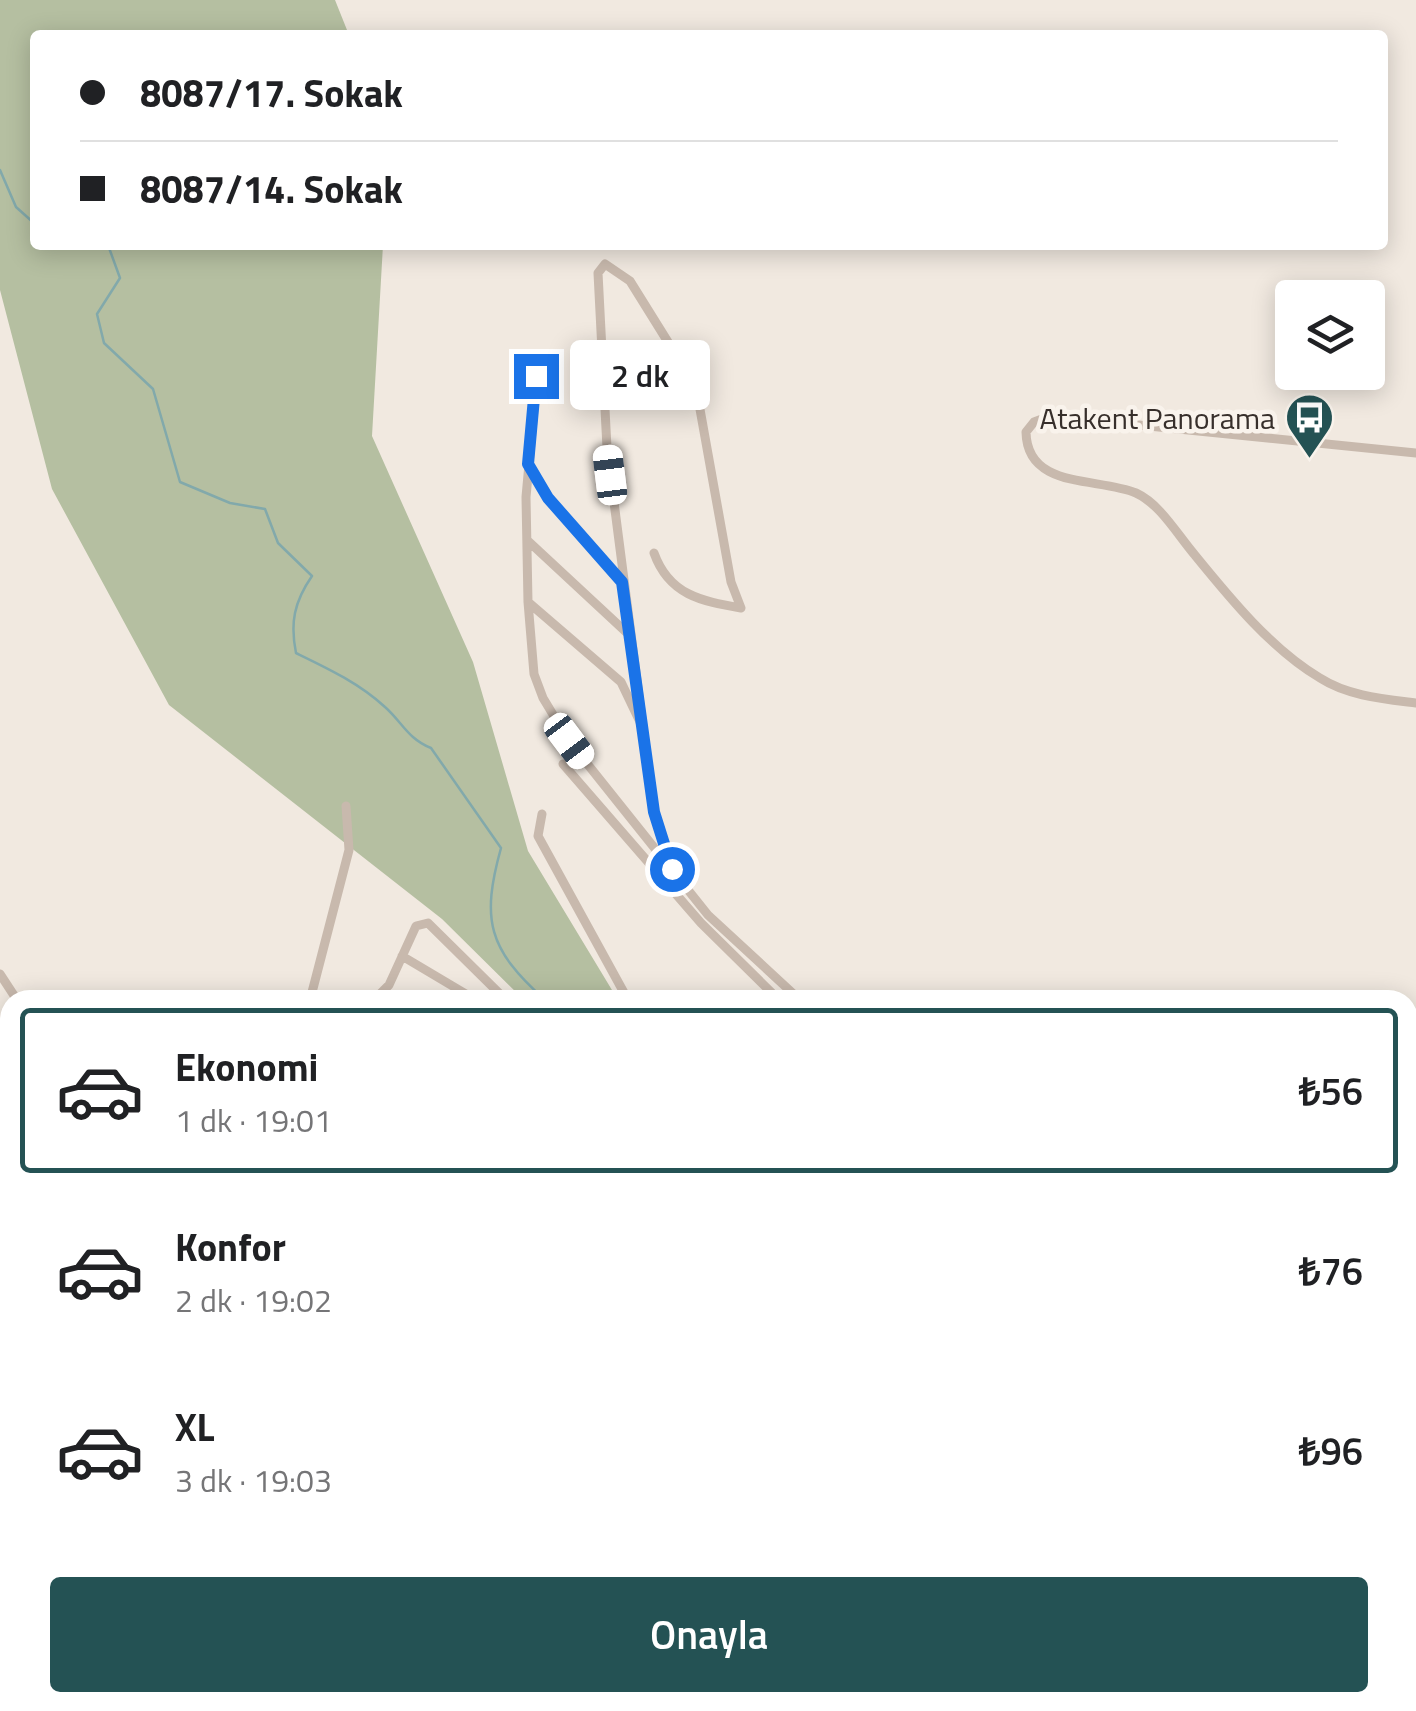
<!DOCTYPE html>
<html lang="tr">
<head>
<meta charset="utf-8">
<style>
  :root { --surface:#fff; --page:#f2f2f2; --text:#202124; --muted:#757577; --line:#e0e0e0; --accent:#245254 }
  body { margin:0; font-family:"Titillium Web",sans-serif; background:var(--page); color:var(--text); height:100vh; display:flex; flex-direction:column; font-size:38px; white-space:nowrap }
  * { box-sizing:border-box; margin:0 }
  p { font-size:32px; color:var(--muted) }
  .icon { flex:none; width:55px; height:55px; fill:none; stroke:currentColor; stroke-width:2; stroke-linecap:round; stroke-linejoin:round }
  .map { position:relative; flex:1; overflow:hidden }
  .panel { position:absolute; left:0px; top:990px; width:1418px; height:722px; display:flex; flex-direction:column; background:var(--surface); border-radius:30px 30px 0 0; box-shadow:0 5px 25px #0003 }
  .panel>* { flex:none }
  .hud { position:absolute; left:30px; top:30px; width:1358px; height:220px; border-radius:10px; box-shadow:0 5px 25px #0003; display:grid; align-content:center; height:220px; padding:0 50px; background:var(--surface) }
  .buttons { position:absolute; left:1275px; top:280px; display:grid; gap:20px }
  .buttons a { display:grid; place-items:center; width:110px; height:110px; border-radius:10px; background:var(--surface); box-shadow:0 5px 25px #0003; font-size:50px }
  .end { position:absolute; width:45px; height:45px; margin:-22px; border:12px solid #1a73e8; background:#fff; box-shadow:0 0 0 5px #fff }
  .from { border-radius:50% }
  .bubble { position:absolute; height:70px; border-radius:10px; background:var(--surface); box-shadow:0 5px 25px #0003; font-size:32px; font-weight:600; line-height:70px; text-align:center }
  .car { position:absolute; width:30px; height:60px; margin:-30px -15px; border-radius:12px; box-shadow:0 0 8px 2px #0007; background:linear-gradient(#fff 24%,#345 0 40%,#fff 0 76%,#345 0 86%,#fff 0) }
  .hud b { display:flex; align-items:center; gap:35px; height:95px; font-size:38px }
  .hud b+b { border-top:2px solid var(--line) }
  .hud i { width:25px; height:25px; background:var(--text) }
  ul { padding:18px 0 0; list-style:none }
  li { display:flex; align-items:center; gap:30px; height:165px; margin:0 20px 15px; padding:0 30px; border:5px solid transparent; border-radius:10px }
  li div { flex:1 }
  li b { display:block; font-size:38px }
  li em { font-style:normal; font-weight:600 }
  li.selected { border-color:var(--accent) }
  li>.icon { width:90px; height:90px; stroke-width:1.5 }
  .button { display:flex; gap:20px; margin-top:auto; padding:20px 50px }
  .button a { flex:1; height:115px; border-radius:10px; background:var(--accent); color:#fff; font-size:40px; font-weight:600; line-height:115px; text-align:center }
  .map>svg:first-child { display:block }
</style>
</head>
<body>
<div class="map">
<svg width="1416" height="1711" viewBox="0 0 1416 1711">
  <rect width="100%" height="100%" fill="#f1e9e0"/>
  <path fill="#b5bfa1" d="M0,0H335L349,35H35V245H383L372,436L473,662L528,851L618,1000H524L442,919L169,705L52,489L0,290Z
    M482,1703H575V1711H481Z"/>
  <g fill="none" stroke-linecap="round" stroke-linejoin="round">
    <path stroke="#82a9ab" stroke-width="2.5" d="M0,170L16,207L35,224
      M108,245L120,278L97,314L104,343L153,389L180,482L230,503L265,509L278,543L312,576C294,602 290,623 296,653C327,668 359,683 385,707C402,722 408,739 431,748L501,848C481,920 488,949 545,1000"/>
    <path stroke="#82a9ab" stroke-width="14" d="M1229,1702L1241,1711"/>
    <path stroke="#c8b9ad" stroke-width="9" d="M537,376L526,497L528,602L534,674L543,698L569,741L708,915L800,1000
      M1416,453L1050,416L1034,422L1026,432C1027,490 1099,477 1136,493C1160,504 1177,534 1194,554C1229,597 1271,649 1320,678C1348,696 1384,699 1416,703
      M528,464L548,498L620,580
      M527,540L626,632
      M654,553C669,595 701,601 741,608
      M528,602L621,682L642,726
      M563,764L701,923L779,1000
      M542,814L538,836L628,1000
      M672,869L654,812L607,448L598,273L605,264L630,281L696,387L731,582L741,608
      M402,956L476,1000
      M0,974L17,1000
      M310,1000L349,850L346,806
      M374,1000L389,985L416,926L428,923L506,1000
      M0,1187L10,1153
      M1408,1215L1416,1205
      M1408,1283L1416,1273
      M0,1365H10
      M1408,1370L1416,1361
      M1408,1426L1416,1417
      M1408,1501L1416,1490
      M0,1508L10,1507
      M1408,1542L1416,1544
      M1408,1573L1416,1570
      M1408,1614L1416,1630
      M0,1617L10,1616
      M1408,1641L1416,1638
      M1408,1676L1416,1675
      M0,1687H10
      M1408,1700L1416,1698
      M317,1702L332,1711
      M577,1702V1711
      M933,1702L943,1711
      M1087,1702L1097,1711
      M1132,1702L1138,1711
      M1201,1702L1215,1711
      M1271,1702L1306,1710L1323,1706L1330,1711
      M107,1711L108,1702
      M147,1711L148,1702
      M271,1711L273,1702
      M701,1711L704,1702
      M1158,1711L1161,1702
      M1354,1711L1396,1702"/>
    <path stroke="#9b897e" stroke-width="12" d="M0,1380L10,1377
      M0,1390L10,1387
      M907,1702L912,1711
      M919,1702L925,1711
      M997,1702L1003,1711
      M1012,1702L1016,1711
      M459,1711L461,1702
      M474,1711L476,1702"/>
  </g>
  <g fill="none" stroke-linecap="round" stroke-linejoin="round">
    <path stroke="#1a73e8" stroke-width="12" d="M536,376L528,464L548,498L622,582L654,812L672,869"/>
  </g>
  <defs>
    <symbol id="bus-pin" viewBox="-11 -11 22 30"><path d="M0 17L-7.5 6A9.5 9.5 0 1 1 7.5 6Z" fill="#245254" stroke="#f9f3ec"/><path d="M-5-6H5V4H4V6H2V4H-2V6H-4V4H-5ZM-3.5-4V0h7V-4ZM-3.5 1.2v1.5H-2V1.2ZM2 1.2v1.5H3.5V1.2Z" fill="#fff"/></symbol>
  </defs>
  <g fill-rule="evenodd">
    <use href="#bus-pin" x="1282" y="390" width="55" height="75"/>
  </g>
  <g text-anchor="middle" dominant-baseline="central" stroke-width="9" stroke-linejoin="round" paint-order="stroke">
    <g font-size="30" fill="#372f2b" stroke="#f9f3ec" text-anchor="end">
      <text x="1275" y="418">Atakent Panorama</text>
    </g>
  </g>
</svg>
<div class="buttons">
<a><svg class="icon" aria-label="layers" viewBox="0 0 24 24"><path d="M12 4l9 5-9 5-9-5zM3 14l9 5 9-5"/></svg></a>
</div>
<i class="end from" style="left:672px;top:869px"></i>
<i class="end" style="left:536px;top:376px"></i>
<div class="bubble" style="left:570px;top:340px;width:140px">2 dk</div>
<i class="car" style="left:610px;top:475px;rotate:353deg"></i>
<i class="car" style="left:569px;top:741px;rotate:143deg"></i>
<div class="hud">
<b><i class="from"></i>8087/17. Sokak</b>
<b><i></i>8087/14. Sokak</b>
</div>
<section class="panel">
<ul>
<li class="selected"><svg class="icon" aria-label="car" viewBox="0 0 24 24"><path d="M5 17H2v-5l4-1 3-4h7l3 4 3 1v5h-3M9 17h6M6 11h13"/><circle cx="7" cy="17" r="2"/><circle cx="17" cy="17" r="2"/></svg><div><b>Ekonomi</b><p>1 dk · 19:01</p></div><em>₺56</em></li>
<li><svg class="icon" aria-label="car" viewBox="0 0 24 24"><path d="M5 17H2v-5l4-1 3-4h7l3 4 3 1v5h-3M9 17h6M6 11h13"/><circle cx="7" cy="17" r="2"/><circle cx="17" cy="17" r="2"/></svg><div><b>Konfor</b><p>2 dk · 19:02</p></div><em>₺76</em></li>
<li><svg class="icon" aria-label="car" viewBox="0 0 24 24"><path d="M5 17H2v-5l4-1 3-4h7l3 4 3 1v5h-3M9 17h6M6 11h13"/><circle cx="7" cy="17" r="2"/><circle cx="17" cy="17" r="2"/></svg><div><b>XL</b><p>3 dk · 19:03</p></div><em>₺96</em></li>
</ul>
<div class="button"><a>Onayla</a></div>
</section>
</div>
</body>
</html>
